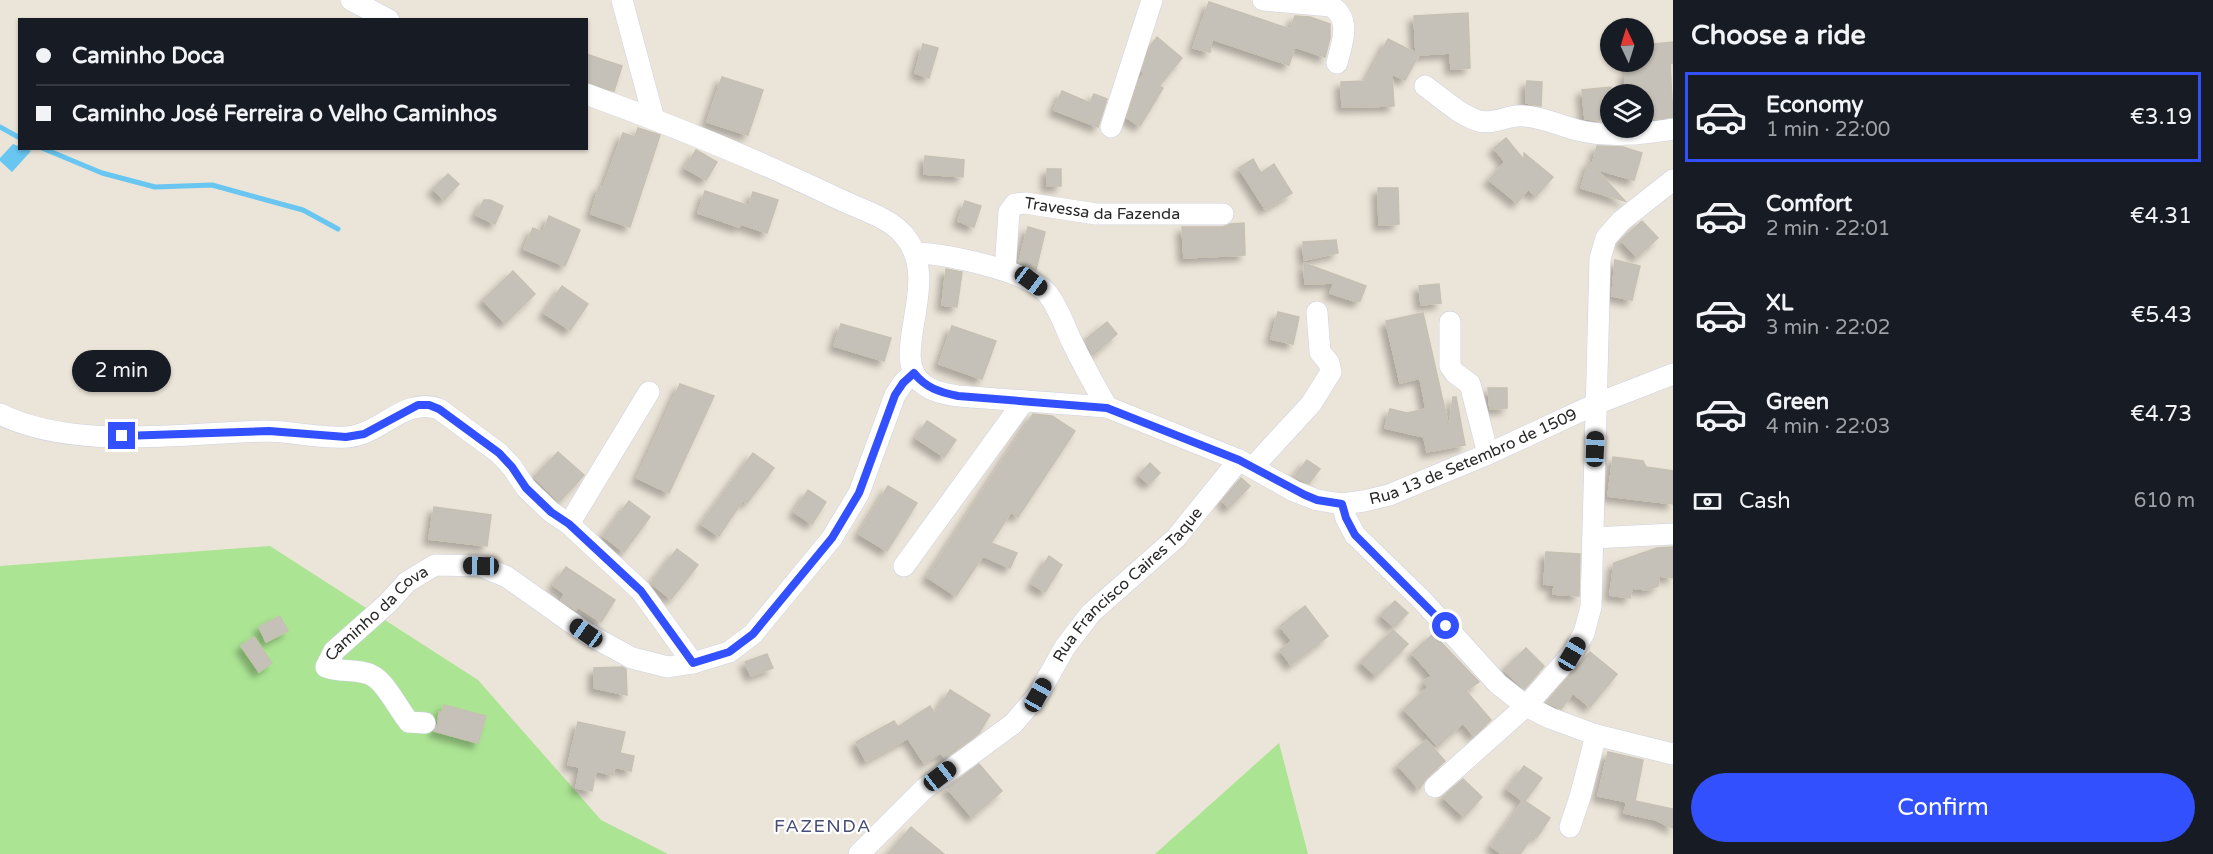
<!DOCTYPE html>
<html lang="en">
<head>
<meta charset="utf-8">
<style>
  :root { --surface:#171b24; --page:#20242c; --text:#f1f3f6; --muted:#9ea1a6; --line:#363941; --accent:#3350fe }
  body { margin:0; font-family:"Varela Round",sans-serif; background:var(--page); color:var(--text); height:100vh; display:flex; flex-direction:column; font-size:22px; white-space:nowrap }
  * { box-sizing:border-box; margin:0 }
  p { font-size:20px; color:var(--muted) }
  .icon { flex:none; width:33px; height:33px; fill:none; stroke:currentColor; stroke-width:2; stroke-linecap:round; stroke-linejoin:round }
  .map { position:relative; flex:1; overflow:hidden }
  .panel { display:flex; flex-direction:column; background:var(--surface); width:540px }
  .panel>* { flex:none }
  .top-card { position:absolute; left:18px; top:18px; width:570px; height:132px; border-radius:0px; box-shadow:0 2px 4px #0004; display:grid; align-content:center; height:132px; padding:0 18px; background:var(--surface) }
  .needle { width:39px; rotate:356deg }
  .fabs { position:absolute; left:1600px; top:18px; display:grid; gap:12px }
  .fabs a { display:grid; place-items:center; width:54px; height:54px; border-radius:50%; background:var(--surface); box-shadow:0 2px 4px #0004; font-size:30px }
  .end { position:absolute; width:27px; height:27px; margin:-14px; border:8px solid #3350fe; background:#fff; box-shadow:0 0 0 3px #fff }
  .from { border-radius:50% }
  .bubble { position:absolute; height:42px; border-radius:21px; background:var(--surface); box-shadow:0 2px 4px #0004; font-size:20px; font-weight:600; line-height:42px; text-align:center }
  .car { position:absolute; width:18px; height:36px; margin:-18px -9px; border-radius:8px; box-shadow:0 0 4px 2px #0007; background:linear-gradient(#222 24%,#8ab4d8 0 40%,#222 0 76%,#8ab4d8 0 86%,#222 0) }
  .top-card b { display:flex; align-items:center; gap:21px; height:57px; font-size:22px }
  .top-card b+b { border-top:2px solid var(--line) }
  .top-card i { width:15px; height:15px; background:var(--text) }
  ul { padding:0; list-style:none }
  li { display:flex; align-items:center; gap:18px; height:90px; margin:0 12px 9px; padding:0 6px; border:3px solid transparent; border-radius:0px }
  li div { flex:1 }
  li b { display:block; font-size:22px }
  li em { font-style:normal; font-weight:600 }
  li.on { border-color:var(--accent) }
  li>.icon { width:54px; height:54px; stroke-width:1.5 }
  h2 { padding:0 18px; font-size:27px; line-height:72px }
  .pay { display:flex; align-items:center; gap:15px; height:66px; padding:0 18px; font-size:22px }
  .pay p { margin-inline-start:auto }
  .cta { display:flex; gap:12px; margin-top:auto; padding:12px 18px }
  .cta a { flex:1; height:69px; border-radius:36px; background:var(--accent); color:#fff; font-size:24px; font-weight:600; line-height:69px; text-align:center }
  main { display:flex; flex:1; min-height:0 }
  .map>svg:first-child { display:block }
</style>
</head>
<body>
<main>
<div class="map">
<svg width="1673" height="854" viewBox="0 0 1673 854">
  <defs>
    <filter id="shadow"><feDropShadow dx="-5.5" dy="5.5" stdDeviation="3" flood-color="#0004"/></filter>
  </defs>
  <rect width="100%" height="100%" fill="#ebe4d8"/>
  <path fill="#abe493" d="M270,546L478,680L601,820L668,854H0V566Z
    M1279,743L1308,854H1155Z"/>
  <path fill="#68c6f1" d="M13,144L31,151L12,172L0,161V158Z"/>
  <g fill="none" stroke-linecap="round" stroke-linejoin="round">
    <path stroke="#68c6f1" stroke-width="5" d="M0,127L20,138
      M42,148L102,173L155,187L212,185L303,210L338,229"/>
  </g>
  <path fill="#c6c1b8" stroke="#c6c0b3" stroke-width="1.5" filter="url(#shadow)" d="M1209,2L1290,29L1295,16L1310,17L1330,24V38L1325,57L1295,47L1289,65L1212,39L1210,52L1193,48Z
    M1468,13L1470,68L1451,69L1450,53L1419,55L1405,80L1392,74L1394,106L1342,107L1341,82L1366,81L1388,39L1416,53L1414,16Z
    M1157,37L1182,58L1159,86L1163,88L1140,126L1127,118L1139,81L1144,73L1142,71L1151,45Z
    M1673,42V63H1670L1673,117L1648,120L1647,115L1644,116V94H1625V72H1631L1629,62H1644V45Z
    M923,44L938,48L929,78L915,73Z
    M586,54L622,66L614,91L586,82Z
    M722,77L763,90L748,135L707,122Z
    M1527,81L1542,82L1541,106L1526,103Z
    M1611,87V105L1599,120L1585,119L1582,90Z
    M1062,91L1090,103L1094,94L1107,99L1098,127L1054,110Z
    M638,128L660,135L630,227L591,214L599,187L603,188L623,133L635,137Z
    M1506,138L1524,160V153L1553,177L1536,196L1528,189L1517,203L1489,180L1505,162L1494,148Z
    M1597,146L1623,147L1642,153L1634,180L1596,169L1625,201L1581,188L1589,162L1592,165Z
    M696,150L717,162L706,180L685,168Z
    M925,156L964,160L963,177L924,174Z
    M1253,159L1261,173L1274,164L1292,193L1265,209L1239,168Z
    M1047,169H1061V186H1047Z
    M448,174L459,184L444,200L433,189Z
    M1378,188H1398L1399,224L1379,225Z
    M705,191L749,206L753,192L778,200L767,233L741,224L739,227L698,213Z
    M484,200H490L503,206L495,224L476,215Z
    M965,201L981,206L974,227L958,221Z
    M549,216L580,230L565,266L524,249L533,228L543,232Z
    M1642,221L1658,238L1637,257L1621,240Z
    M1244,223L1245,255L1184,258L1182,227H1223L1231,224Z
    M1028,227L1045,232L1036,270L1019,262Z
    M1336,240L1338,253L1304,260L1303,242Z
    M1615,260L1640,266L1632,300L1612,296Z
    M1304,263L1366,286L1360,301H1354L1330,293L1334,283L1305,284Z
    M946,269L962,272L957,307L942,305Z
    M513,271L535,294L505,323L483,300Z
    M1439,284L1441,303L1421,305L1419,286Z
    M562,286L588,304L570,330L544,313Z
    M1278,312L1299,317L1293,344L1271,339Z
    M1423,313L1449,428L1453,397H1456L1465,445L1427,452L1424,437L1385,428L1390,409L1407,413L1426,409L1420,378L1400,383L1386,321Z
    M1107,322L1117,334L1093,355L1085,340Z
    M841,324L891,338L884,361L834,346Z
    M952,326L996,341L982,379L939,364Z
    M680,384L714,396L669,493L637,478Z
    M1488,388H1507V408L1490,409Z
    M1033,414L1052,416L1075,431L1018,517L1011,512L991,543L1017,553L1010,568L983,556L956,596L927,577Z
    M927,421L956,440L944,457L916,438Z
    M558,452L584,475L559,502L534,477Z
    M753,453L774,468L747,503L743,500L719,536L701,524Z
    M1613,457L1643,461L1646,467L1673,471V504L1608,496Z
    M1307,460L1320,469L1309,483L1294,477Z
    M1150,463L1160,473L1149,484L1139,475Z
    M1241,478L1250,486L1229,508L1222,501Z
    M888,486L917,503L887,551L859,534Z
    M808,490L826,502L812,524L794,512Z
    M629,501L650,517L624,552L603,536Z
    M434,507L491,515L487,546L429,539Z
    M1673,547V578L1659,576L1658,586L1647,590L1632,588L1630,598L1610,595L1614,563L1657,548Z
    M677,549L698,565L671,599L651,583Z
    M1546,552L1580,554L1579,596L1553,594L1554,585L1544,584Z
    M1049,556L1062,565L1045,592L1032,584Z
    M566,567L615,600L601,622L578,607L576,610L561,600L565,594L553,585Z
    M1395,601L1408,613L1394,627L1381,615Z
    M1305,606L1328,636L1291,665L1280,650L1292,641L1280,626Z
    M280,616L288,631L266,642L259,627Z
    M1393,630L1408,644L1376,676L1361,662Z
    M1433,634L1479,682L1466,691L1491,720L1474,736L1463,723L1438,746L1404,709L1428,687L1424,681L1432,676L1412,653Z
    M254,637L272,663L259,672L241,646Z
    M1526,648L1544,666L1524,689L1504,670Z
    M1590,652L1617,674L1590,707L1565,687L1572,694L1561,709L1547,702Z
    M767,654L773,668L751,676L745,662Z
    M622,667L626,669L627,695L594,688V668Z
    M950,690L990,715L979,733L945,758L940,753L924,763L908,738L866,761L856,742L894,721L898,727L930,706L935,714Z
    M444,705L486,716L478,743L434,731L438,724L439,712L442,713Z
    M578,722L625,732L620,753L634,756L631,771L615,767L613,775L596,771L592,791L576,788L580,767L568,765Z
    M1426,740L1445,761L1427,777L1419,789L1398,765Z
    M1608,752L1643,760L1635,801L1673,809V828L1656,820L1624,813L1627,802L1598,796Z
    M979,764L1002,791L972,817L947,788Z
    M1524,766L1542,778L1525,801L1550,818L1537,837L1533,835L1520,854H1502L1491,846L1523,801L1507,789Z
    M1463,779L1482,797L1464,817L1443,797Z
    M911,827L944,854H888Z"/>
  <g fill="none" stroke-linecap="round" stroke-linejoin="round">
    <defs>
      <g id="minor">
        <path d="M351,0L389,20"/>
        <path d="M622,0L654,119"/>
        <path d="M1263,0L1331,6C1352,19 1342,43 1337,63"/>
        <path d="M1425,86C1442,98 1459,115 1479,121C1494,125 1509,114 1524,116C1542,117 1559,125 1577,130C1608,138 1642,134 1673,129"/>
        <path id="s1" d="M586,94C672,125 757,160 839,199C859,209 888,217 903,234C945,281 886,356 923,384C933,392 946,394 958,396L1107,407L1239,460L1294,491L1317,500L1342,504L1364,501L1389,495L1488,454L1596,404L1673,374"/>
        <path d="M1111,127L1152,0"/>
        <path d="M916,253C946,254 1026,270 1047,293C1058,306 1065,327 1072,342C1083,365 1095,386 1107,407"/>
        <path id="s2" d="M1005,270L1009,212L1015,204L1025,203L1096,214H1223"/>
        <path d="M1450,322V366L1455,373L1470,384L1488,454"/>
        <path d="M0,414C75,451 183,433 265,431C292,431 320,439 347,437C380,435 405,396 439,409L499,453L512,467L526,488L551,512L569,524L641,591L693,663"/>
        <path d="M1253,467L1311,404L1331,372L1329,363L1320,352L1317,312"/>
        <path d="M1342,504L1346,518L1355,535L1422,600L1498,684L1526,706L1550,718L1596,735L1673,754"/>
        <path d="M569,524L649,392"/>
        <path d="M1593,538L1673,534"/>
        <path d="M904,566L1024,401"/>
        <path id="s3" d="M425,723L409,722C399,710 386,683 373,676C359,668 341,673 326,667L334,651L388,603L407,582L435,565L481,566L507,577L586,633L632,658L668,667L693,663L729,652L753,634L832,538L859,493L895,395L903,383L914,373"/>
        <path d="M1435,787L1526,706L1572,654L1584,633L1591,607L1600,259L1606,238L1621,221L1673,180"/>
        <path d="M1570,827L1580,797L1596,735"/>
        <path id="s4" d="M859,854L924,789L1013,724L1038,695L1065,647L1091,613L1176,538L1239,460"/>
      </g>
    </defs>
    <use href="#minor" stroke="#ced1e2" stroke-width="22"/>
    <use href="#minor" stroke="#fff" stroke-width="21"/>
  </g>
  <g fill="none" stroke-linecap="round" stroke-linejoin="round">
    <path stroke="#3350fe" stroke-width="8" d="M122,436L269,431L346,437L364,434L418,405H429L439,409L499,453L512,467L526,488L551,512L569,524L641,591L693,663L729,652L753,634L832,538L859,493L895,395L903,383L914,373C926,388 939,392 958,396L1107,408L1239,460L1305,495L1317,500L1342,504L1346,518L1355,535L1446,626"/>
  </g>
  <g text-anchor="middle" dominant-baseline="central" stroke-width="4.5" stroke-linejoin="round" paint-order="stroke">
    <g font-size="16" fill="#282828" stroke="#fff">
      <text stroke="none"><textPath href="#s2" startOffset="156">Travessa da Fazenda</textPath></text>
      <text stroke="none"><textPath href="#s1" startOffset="1088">Rua 13 de Setembro de 1509</textPath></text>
      <text stroke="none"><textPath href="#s4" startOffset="384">Rua Francisco Caires Taque</textPath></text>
      <text stroke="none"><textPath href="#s3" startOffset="198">Caminho da Cova</textPath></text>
    </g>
    <g font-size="18" letter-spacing="1.5" fill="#484e79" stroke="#fff">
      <text x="823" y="826">FAZENDA</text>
    </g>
  </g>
</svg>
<div class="fabs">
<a><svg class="needle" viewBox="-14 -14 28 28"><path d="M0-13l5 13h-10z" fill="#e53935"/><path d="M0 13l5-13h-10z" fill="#9ea1a6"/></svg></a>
<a><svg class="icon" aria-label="layers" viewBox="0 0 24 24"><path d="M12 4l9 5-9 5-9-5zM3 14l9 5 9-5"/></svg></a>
</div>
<i class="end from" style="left:1446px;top:626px"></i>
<i class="end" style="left:122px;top:436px"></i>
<div class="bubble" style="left:72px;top:350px;width:99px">2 min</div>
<i class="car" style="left:1031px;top:281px;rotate:127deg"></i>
<i class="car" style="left:1595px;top:449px;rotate:2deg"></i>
<i class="car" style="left:481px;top:566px;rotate:271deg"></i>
<i class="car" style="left:586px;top:633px;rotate:305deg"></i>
<i class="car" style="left:1572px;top:654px;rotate:30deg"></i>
<i class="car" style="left:1038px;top:695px;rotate:29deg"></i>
<i class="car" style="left:940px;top:776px;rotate:52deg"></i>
<div class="top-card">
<b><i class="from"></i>Caminho Doca</b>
<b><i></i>Caminho José Ferreira o Velho Caminhos</b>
</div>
</div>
<section class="panel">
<h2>Choose a ride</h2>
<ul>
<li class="on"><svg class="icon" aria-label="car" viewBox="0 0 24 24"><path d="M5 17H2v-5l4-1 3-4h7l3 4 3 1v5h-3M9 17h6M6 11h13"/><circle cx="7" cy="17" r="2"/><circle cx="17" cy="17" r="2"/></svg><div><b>Economy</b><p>1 min · 22:00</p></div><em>€3.19</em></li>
<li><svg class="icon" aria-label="car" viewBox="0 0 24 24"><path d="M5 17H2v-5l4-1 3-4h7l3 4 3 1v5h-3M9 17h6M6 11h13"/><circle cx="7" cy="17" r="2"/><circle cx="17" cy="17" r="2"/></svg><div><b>Comfort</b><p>2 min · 22:01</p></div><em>€4.31</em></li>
<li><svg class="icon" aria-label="car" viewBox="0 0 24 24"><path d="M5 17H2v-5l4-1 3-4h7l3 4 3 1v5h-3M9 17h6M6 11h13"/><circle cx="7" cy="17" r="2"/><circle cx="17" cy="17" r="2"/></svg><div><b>XL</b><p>3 min · 22:02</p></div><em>€5.43</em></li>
<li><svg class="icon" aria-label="car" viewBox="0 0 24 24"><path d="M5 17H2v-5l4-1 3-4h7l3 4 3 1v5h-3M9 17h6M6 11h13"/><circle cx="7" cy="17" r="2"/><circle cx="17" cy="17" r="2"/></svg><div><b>Green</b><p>4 min · 22:03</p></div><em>€4.73</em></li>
</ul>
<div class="pay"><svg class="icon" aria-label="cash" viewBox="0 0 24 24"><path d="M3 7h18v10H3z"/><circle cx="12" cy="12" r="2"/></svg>Cash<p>610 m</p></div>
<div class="cta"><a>Confirm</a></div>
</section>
</main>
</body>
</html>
